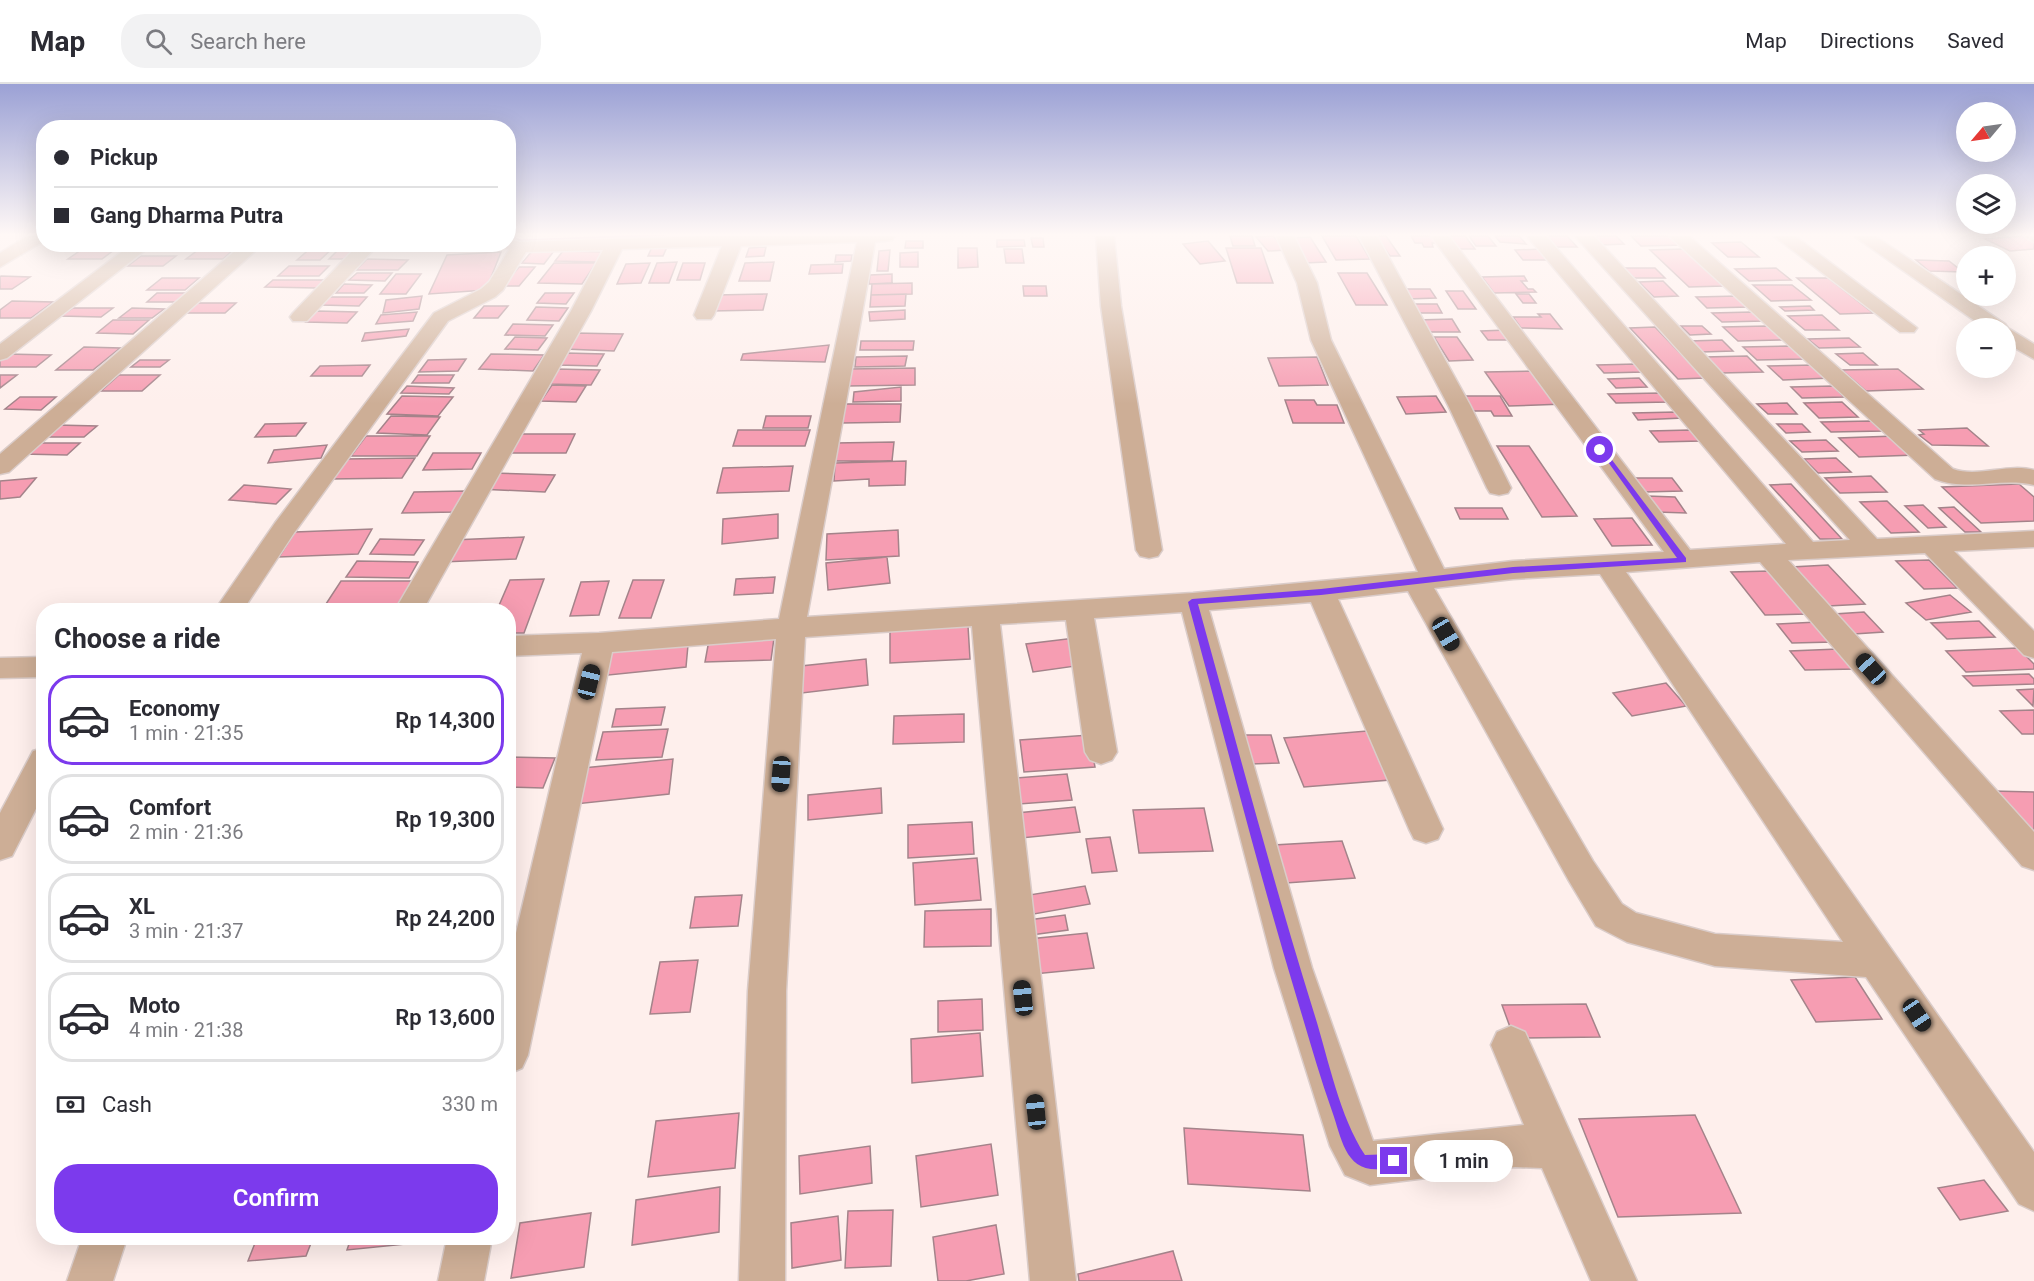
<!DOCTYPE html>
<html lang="en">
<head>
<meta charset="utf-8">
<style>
  :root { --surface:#fff; --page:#f2f2f3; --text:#2b2b33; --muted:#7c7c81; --line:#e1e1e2; --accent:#7c3aed }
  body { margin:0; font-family:Roboto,sans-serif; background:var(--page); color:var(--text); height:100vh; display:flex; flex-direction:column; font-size:22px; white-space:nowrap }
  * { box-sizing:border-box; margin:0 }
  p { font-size:20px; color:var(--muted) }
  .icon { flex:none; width:33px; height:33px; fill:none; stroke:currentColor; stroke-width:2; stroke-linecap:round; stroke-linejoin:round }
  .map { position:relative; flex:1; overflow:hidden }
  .panel { position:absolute; left:36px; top:519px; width:480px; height:642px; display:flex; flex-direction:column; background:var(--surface); border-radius:24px; box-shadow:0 6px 24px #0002 }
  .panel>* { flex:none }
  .banner { position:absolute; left:36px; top:36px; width:480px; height:132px; border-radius:24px; box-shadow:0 6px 24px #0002; display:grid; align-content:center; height:132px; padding:0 18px; background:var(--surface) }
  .needle { width:39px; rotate:241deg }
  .fabs { position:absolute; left:1956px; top:18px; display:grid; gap:12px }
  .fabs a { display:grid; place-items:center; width:60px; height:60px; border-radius:50%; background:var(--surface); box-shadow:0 6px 24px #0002; font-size:30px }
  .end { position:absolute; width:27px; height:27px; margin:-14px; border:8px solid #7c3aed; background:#fff; box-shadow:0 0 0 3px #fff }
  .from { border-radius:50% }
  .bubble { position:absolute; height:42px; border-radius:21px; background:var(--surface); box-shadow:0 6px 24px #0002; font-size:20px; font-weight:600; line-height:42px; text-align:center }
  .car { position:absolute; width:18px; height:36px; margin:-18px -9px; border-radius:8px; box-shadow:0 0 4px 2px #0007; background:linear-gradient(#222 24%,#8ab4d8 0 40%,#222 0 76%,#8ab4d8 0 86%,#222 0) }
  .banner b { display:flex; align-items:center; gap:21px; height:57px; font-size:22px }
  .banner b+b { border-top:2px solid var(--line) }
  .banner i { width:15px; height:15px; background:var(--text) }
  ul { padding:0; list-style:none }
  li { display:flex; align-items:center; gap:18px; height:90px; margin:0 12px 9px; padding:0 6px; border:3px solid var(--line); border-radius:24px }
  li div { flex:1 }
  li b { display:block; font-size:22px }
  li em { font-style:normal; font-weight:600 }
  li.on { border-color:var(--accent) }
  li>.icon { width:54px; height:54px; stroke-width:1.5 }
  h2 { padding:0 18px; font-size:27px; line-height:72px }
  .pay { display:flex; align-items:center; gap:15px; height:66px; padding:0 18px; font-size:22px }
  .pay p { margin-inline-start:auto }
  .primary-button { display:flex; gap:12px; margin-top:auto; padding:12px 18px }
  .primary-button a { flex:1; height:69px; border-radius:24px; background:var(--accent); color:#fff; font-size:24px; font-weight:600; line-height:69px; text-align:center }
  header { display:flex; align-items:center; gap:36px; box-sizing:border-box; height:84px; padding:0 30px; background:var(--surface); border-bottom:2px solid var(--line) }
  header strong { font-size:28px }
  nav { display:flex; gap:33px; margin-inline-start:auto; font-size:21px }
  .search { width:420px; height:54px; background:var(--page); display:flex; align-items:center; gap:15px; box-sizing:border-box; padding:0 21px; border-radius:24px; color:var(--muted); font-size:22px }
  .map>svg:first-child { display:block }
</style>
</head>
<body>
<header>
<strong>Map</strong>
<div class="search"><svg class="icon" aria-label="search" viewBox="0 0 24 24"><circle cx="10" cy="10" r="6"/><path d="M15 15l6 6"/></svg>Search here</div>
<nav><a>Map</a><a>Directions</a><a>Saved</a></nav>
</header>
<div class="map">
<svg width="2034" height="1197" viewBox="0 0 2034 1197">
  <rect width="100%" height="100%" fill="#feefec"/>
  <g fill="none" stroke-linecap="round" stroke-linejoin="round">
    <path stroke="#c984b8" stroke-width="5" d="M508,153L521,158L664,152"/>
  </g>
  <path fill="#f69db2" stroke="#a4838a" stroke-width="1.5" d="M1230,152H1252L1255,162H1233Z
    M1273,152L1286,166L1268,167L1256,153Z
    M1322,152H1356L1370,175L1336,176Z
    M1376,152H1386L1400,172H1390Z
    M1411,152H1433L1437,159H1432L1433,163H1424L1422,159H1415Z
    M1446,152H1465L1475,165H1456Z
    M1469,152H1488L1496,162H1476Z
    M1495,152H1519L1526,160L1500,158Z
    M1542,152H1567L1577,163H1552Z
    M1590,152H1616L1624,160L1600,161Z
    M1631,152H1675L1683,161L1641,162Z
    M2024,152L2034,157V165L2010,167L1985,155Z
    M1310,153L1326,178L1304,179L1289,154Z
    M1031,154H1043L1044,163H1033Z
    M997,156H1024L1025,162L997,163Z
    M906,157H923V164H905Z
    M1208,157L1225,177L1200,180L1183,160Z
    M1741,158L1759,173H1728L1712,159Z
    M201,160H246L242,164L198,163Z
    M344,160H361L346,175H329Z
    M313,162H335L320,176H297Z
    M652,163H667L663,172H648Z
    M766,163L764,172L746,173L749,164Z
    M958,164H977L978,183L958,184Z
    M1226,164H1261L1273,199H1237Z
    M1004,165H1022L1024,179H1006Z
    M1543,165L1552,176H1523L1515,166Z
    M1683,165L1723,202L1689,203L1650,166Z
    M81,166H114L102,175H68Z
    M198,166H233L223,175H186Z
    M890,166L888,187H877L879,167Z
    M532,167H554L544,180L522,179Z
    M563,167L605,168L598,178L555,177Z
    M501,168L486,206L429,210L447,171Z
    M918,168V183H900V169Z
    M836,171H852L851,177L835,178Z
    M141,172H176L163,182H128Z
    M367,175L408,176L398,186H356Z
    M1916,176L1949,177L1963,188L1929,187Z
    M677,178L669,199H649L657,179Z
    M774,178L770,197H739L745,179Z
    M554,179H596L582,200L538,199Z
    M650,179L641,199L617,200L626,180Z
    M683,179H705L700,196H677Z
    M843,180L842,189L809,190L811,181Z
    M289,182H329L319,192H278Z
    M519,183H535L519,202H503Z
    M1624,184H1655L1665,194H1634Z
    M1776,184L1791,196L1749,197L1735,185Z
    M357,189H392L385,197L349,196Z
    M1338,189H1367L1387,221H1356Z
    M396,190H421L406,210H380Z
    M892,190V199L869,200L870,191Z
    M1524,192L1527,197H1521L1528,205H1533L1536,208L1494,209L1482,193Z
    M0,193L1,192L30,193L12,205H0Z
    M162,194H199L185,206H147Z
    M1797,194H1828L1873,229L1840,230Z
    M273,196H325L317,204L265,203Z
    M1663,197L1678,212L1654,213L1639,198Z
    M912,199V210L871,211L872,200Z
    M344,200L372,201L364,209H336Z
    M1753,201H1792L1811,216L1771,217Z
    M1023,202H1046L1047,212H1024Z
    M1400,205H1430L1436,214L1407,215Z
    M1446,207H1463L1476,225H1458Z
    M157,209H194L184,218H147Z
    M545,209H574L566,220L537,219Z
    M767,210L763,226L711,227L716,211Z
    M906,210L905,222L870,223L871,211Z
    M1516,210H1529L1536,219H1523Z
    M422,212L419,225L383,229L386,216Z
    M1738,212L1749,223L1707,224L1696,213Z
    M330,213H367L359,222L322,221Z
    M12,217L53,218L31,234H0V226Z
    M198,219H236L225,229H186Z
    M1412,220H1437L1442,229H1418Z
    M484,222H508L498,234H474Z
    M1810,222L1814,226L1785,227L1780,223Z
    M536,223L568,224L559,237L527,236Z
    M73,224H113L101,233L61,232Z
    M132,224L164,225L152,234H119Z
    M905,226V235L870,237L869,228Z
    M317,227L357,228L347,239L306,238Z
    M417,228L413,237L376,240L381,231Z
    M1752,228L1763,237L1722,238L1712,229Z
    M1538,230H1550L1562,245L1521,244L1513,233H1541Z
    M1822,231L1839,246H1805L1788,232Z
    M1452,235L1460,248H1427L1418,236Z
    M113,236H149L133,250L97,249Z
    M513,240L553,241L545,252L505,251Z
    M1681,242H1702L1711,250L1690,251Z
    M1767,242L1783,256L1738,257L1723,243Z
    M1655,243L1704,294L1678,295L1630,244Z
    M409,245L406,252L362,257L365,249Z
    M1507,246L1514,256H1488L1481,247Z
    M575,249L623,250L614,267L565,265Z
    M515,253L547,254L538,266L505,265Z
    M1434,253H1457L1473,276L1449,277Z
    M1849,254L1860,263L1819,264L1808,255Z
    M1722,256L1733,267L1701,268L1690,257Z
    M861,257H914L913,266H860Z
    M829,261L825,278L741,276L743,270Z
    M1789,262L1804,275L1757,276L1743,263Z
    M84,263L120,264L93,286H56Z
    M566,269L604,270L597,282L558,281Z
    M1863,269L1877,281H1850L1836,270Z
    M6,270L51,271L36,283H0V275Z
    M491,270L544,271L533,287L479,285Z
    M907,272L905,282L855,283L856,273Z
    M1747,272L1763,288L1721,289L1705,273Z
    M1317,273L1328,301L1279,302L1268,274Z
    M466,275L458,287L419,288L428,276Z
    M140,276H169L160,283H131Z
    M1636,280L1643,288L1604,289L1597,281Z
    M370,281L362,292H311L320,282Z
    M1815,281L1830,294L1783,296L1768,282Z
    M915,284V301L847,302L849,285Z
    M556,285L600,286L591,301L547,300Z
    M1898,285L1923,305L1866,307L1842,286Z
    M1538,287L1564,320L1509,322L1485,288Z
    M0,291H17L0,304Z
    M119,291H160L142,307H101Z
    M418,291H454L449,299H412Z
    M1639,294L1647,303L1616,304L1608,295Z
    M552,301L586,302L576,318L541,317Z
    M407,302L454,304L449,310L401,309Z
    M1833,302L1844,313L1802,314L1791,303Z
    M901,303V317L853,318L854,308Z
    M1661,309L1669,318L1616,319L1608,310Z
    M402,312L453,313L438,332L387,330Z
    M1436,312L1446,328L1406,330L1397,313Z
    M1460,312H1500L1512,332H1494L1491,327H1468Z
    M20,313H56L41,326L5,325Z
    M1285,316H1314L1317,321H1337L1344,339H1293Z
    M1842,318L1858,333L1819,334L1804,319Z
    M1787,319L1797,330H1768L1757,320Z
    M845,320H901L900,338L842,339Z
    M1676,328L1682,334L1638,336L1633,329Z
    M391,332L440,333L427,351L377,349Z
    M766,332H811L808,344H763Z
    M1871,337L1882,347L1831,348L1821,338Z
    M306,339L296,352L255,353L265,340Z
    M1777,340H1802L1810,348L1786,349Z
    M56,341L97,342L84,353H43Z
    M1967,344L1988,362L1932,361L1919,351L1924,350L1919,346Z
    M738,346H810L805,362H733Z
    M1690,346L1700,357L1659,358L1650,347Z
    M509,350H575L566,369H499Z
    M366,352H430L417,372H351Z
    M1895,352L1916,371L1859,373L1839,354Z
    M1826,356L1838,367L1802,368L1790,357Z
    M894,358L892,377H832L835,359Z
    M36,359H80L67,371L23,370Z
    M327,361L321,374L268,379L274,366Z
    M1497,362H1529L1577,432L1542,433Z
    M433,369H481L472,385L423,386Z
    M415,374L402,394L330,395L344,375Z
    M1836,374L1851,388L1818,389L1804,375Z
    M906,377L905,401L869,402V395L834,397L835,379Z
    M793,382L789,407L717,409L723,384Z
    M491,389L555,391L545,408L479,405Z
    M1871,392L1887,408L1840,409L1825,394Z
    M36,394L20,413L0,415V397Z
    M1634,394H1672L1682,407L1644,408Z
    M1791,400L1842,455H1820L1770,401Z
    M2019,400L2034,413V437L1981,439L1942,403Z
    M244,401L291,405L276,420L229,416Z
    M466,407L455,428L402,429L414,408Z
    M1647,412L1675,413L1686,429L1656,428Z
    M1887,417L1919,448L1891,449L1860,418Z
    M1923,421L1946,443L1928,444L1905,422Z
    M1954,423L1981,448H1965L1939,424Z
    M1455,424H1502L1508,435H1460Z
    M778,430V454L722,460L723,435Z
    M1632,434L1652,461L1612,462L1594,435Z
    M372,445L358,470L279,473L295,448Z
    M898,446L899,472L826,476L827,450Z
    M524,453L516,475L442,478L452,456Z
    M380,455L424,456L414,471L370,470Z
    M887,473L890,499L828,506L826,479Z
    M1929,476L1957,504L1924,505L1896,477Z
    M357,477L418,478L409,494L346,493Z
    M1828,481L1865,520L1828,522L1792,483Z
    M1770,487L1806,530L1765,531L1731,488Z
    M775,493L773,509L734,511L736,495Z
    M544,495L524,549H508V526H497L510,496Z
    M633,496H664L651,534H619Z
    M341,497H419L402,526H322Z
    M609,497L599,531L570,532L581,498Z
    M1950,511L1971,528L1926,536L1906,519Z
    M1864,528L1883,548L1854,550L1835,530Z
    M1979,537L1995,553L1947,555L1931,539Z
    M1817,538L1833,558L1792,559L1777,540Z
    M968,542L970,575L890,579V546Z
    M774,554L771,576L705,578L709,556Z
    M1075,554L1083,581L1033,588L1026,560Z
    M688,561L686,583L599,592L603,569Z
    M2018,564L2034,580V585L1966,588L1946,567Z
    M1838,565L1855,585L1805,586L1790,567Z
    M866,575L868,601L802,609L801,582Z
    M2029,590L2034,595V600L1973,602L1963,592Z
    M1666,599L1686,622L1632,632L1613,609Z
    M2034,605L2033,622L2017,606Z
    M665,623L661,641L612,643L616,625Z
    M2034,626V650H2022L2000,627Z
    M964,630V658L893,660L894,632Z
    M668,645L662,673L596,676L603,648Z
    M1367,647L1390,696L1304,703L1284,654Z
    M1089,651L1095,683L1024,688L1020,656Z
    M1244,651H1271L1279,679L1251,680Z
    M508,673L555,674L543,704L508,703Z
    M673,675L669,710L566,721L573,685Z
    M1067,690L1072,716L1019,720L1015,694Z
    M881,704L882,729L808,736V711Z
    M1992,707L2034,708V747H2022Z
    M1075,723L1080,748L1021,754L1017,729Z
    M1204,724L1213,767L1139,769L1133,726Z
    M972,738L974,770L908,774V741Z
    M1110,753L1117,787L1092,789L1086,755Z
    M1342,757L1355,794L1286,799L1274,761Z
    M977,774L981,816L915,821L913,779Z
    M1085,802L1090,820L1034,830L1029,811Z
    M742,811L738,842L690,844L695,813Z
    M991,825V862L924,863L925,827Z
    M1065,831L1068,846L1024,852L1021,837Z
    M1087,849L1094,884L1034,890L1029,855Z
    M698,876L690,928L650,930L660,878Z
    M1855,893L1882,935L1816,938L1791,896Z
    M982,915L983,946L938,948V917Z
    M1586,920L1600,953L1514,954L1502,921Z
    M980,949L983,992L912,999L911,955Z
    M739,1029L735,1084L648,1093L656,1037Z
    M1695,1031L1741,1129L1618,1133L1579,1035Z
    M1184,1044L1303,1051L1310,1107L1188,1100Z
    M991,1060L998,1111L921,1123L916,1072Z
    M870,1062L872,1099L800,1110L799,1072Z
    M1984,1096L2008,1127L1960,1136L1938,1104Z
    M720,1103L719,1148L632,1161L636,1116Z
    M893,1126L891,1182L845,1184L848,1127Z
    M591,1129L584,1183L511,1194L520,1139Z
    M838,1132L841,1176L792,1184L791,1139Z
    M996,1141L1004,1190L966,1197H938L933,1153Z
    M257,1154H313L306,1172L248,1177Z
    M351,1154H427L425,1158L347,1166Z
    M1173,1167L1182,1197H1079L1078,1190Z"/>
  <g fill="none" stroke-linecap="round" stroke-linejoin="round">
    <defs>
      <path id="minor" d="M27,152H44V157L0,183V169Z
        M705,152H895L892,156L875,158L807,533L1193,509L1418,488L1311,256L1297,199L1276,152H1294L1317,199L1331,256L1444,485L1513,477L1664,468L1431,152H1449L1690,466L1786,460L1527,152H1546L1813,458L1850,456L1575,152H1594L1877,455L2034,447V463L1954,467L2034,547V574L2024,571L1925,469L1788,476L2034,748V786L2022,782L1760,478L1626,488L2034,1068V1127L2019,1120L1866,893L1715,882L1627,858L1596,842L1569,797L1408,507L1338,515L1443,745L1438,755L1426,759L1414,755L1409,745L1311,518L1209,526L1312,884L1373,1057L1524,1041L1491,961L1497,948L1511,942L1525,948L1637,1197H1591L1542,1084L1515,1083L1370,1101L1345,1091L1330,1062L1274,884L1182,528L1094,534L1117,668L1112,676L1101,680L1090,676L1085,668L1066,536L1000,540L1076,1197H1030L972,542L805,553L786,907L785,1197H739L748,907L776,555L612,568L528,971L522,984L508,990V883L582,569L508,572V552L599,549L779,535L857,158L741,162L714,231L711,235H697L694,231L722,162L622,165L591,227L423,526H395L571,227L603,166L526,168L503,206L495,213L448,237L294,449L243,526H215L275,439L434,229L481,205L489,198L509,166L499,160H508V155L520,158ZM1600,490L1843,858L1715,850L1636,829L1622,820L1593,777L1434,504L1513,495Z
        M1096,152H1114L1121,222L1162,466L1158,472L1149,474L1140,472L1136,466L1101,222Z
        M1359,152H1377L1470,321L1511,404L1508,409L1499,411L1490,409L1487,404L1448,321Z
        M1669,152H1689L1953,385C1978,394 2007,379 2034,386V401C2000,393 1969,408 1935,395Z
        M1774,152H1795L1917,244L1914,248H1900Z
        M1854,152H1875L2005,240L2008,244L2034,260V275L2006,259V244H1985Z
        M2024,152H2034V158Z
        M132,160H153L7,274L0,276V260Z
        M243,160H263L9,388L0,390V370Z
        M359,160H379L307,237H293L290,233L293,229Z
        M44,573V593L0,594V574Z
        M44,664V709L12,772L0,776V729L33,667Z
        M82,1154H127L113,1197H67Z
        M447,1154H492L484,1197H438Z"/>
    </defs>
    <use href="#minor" stroke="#daccc9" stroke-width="3"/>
    <use href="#minor" fill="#cdae96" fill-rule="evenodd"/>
  </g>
  <linearGradient id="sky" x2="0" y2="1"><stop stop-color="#9ba1d5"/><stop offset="0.47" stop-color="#fff8f6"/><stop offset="1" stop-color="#fff8f6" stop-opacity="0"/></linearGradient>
  <rect width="2034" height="320" fill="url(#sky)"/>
  <path fill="#7c3aed" d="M1598,364H1603L1686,474V478L1513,489L1321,511L1198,520C1236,657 1272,794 1314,929C1328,973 1339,1032 1365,1071L1394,1070L1401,1077C1397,1085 1390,1085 1382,1085C1345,1089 1342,1055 1332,1027C1319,991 1309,954 1298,918C1258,786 1224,651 1188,518L1192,515L1321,505L1513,483L1677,474Z"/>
</svg>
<div class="fabs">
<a><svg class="needle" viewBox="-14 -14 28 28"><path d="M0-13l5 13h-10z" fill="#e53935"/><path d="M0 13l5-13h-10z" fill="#7c7c81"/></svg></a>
<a><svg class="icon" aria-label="layers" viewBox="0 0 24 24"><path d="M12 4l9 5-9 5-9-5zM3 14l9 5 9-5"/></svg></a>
<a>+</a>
<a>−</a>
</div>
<i class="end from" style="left:1600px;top:366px"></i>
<i class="end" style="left:1394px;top:1077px"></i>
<div class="bubble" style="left:1414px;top:1056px;width:99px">1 min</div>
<i class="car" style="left:1446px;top:550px;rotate:150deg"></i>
<i class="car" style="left:1871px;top:585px;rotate:318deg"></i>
<i class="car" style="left:589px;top:598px;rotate:14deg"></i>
<i class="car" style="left:781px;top:690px;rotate:184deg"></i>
<i class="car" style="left:1023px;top:914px;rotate:354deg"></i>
<i class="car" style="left:1917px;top:931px;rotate:146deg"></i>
<i class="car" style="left:1036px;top:1028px;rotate:354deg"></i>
<div class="banner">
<b><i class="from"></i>Pickup</b>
<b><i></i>Gang Dharma Putra</b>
</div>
<section class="panel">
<h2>Choose a ride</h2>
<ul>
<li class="on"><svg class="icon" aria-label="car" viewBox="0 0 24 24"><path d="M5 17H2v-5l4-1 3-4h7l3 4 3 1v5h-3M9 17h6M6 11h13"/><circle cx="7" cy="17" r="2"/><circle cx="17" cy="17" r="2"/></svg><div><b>Economy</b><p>1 min · 21:35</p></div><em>Rp 14,300</em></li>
<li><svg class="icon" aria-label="car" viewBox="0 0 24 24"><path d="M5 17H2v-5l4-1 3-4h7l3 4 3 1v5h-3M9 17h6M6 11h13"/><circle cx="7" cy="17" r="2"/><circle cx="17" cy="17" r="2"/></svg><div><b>Comfort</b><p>2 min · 21:36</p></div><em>Rp 19,300</em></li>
<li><svg class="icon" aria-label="car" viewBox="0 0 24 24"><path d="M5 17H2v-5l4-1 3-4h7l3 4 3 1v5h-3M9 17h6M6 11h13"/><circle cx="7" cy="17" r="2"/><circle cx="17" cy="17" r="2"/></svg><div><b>XL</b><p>3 min · 21:37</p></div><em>Rp 24,200</em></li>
<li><svg class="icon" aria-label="car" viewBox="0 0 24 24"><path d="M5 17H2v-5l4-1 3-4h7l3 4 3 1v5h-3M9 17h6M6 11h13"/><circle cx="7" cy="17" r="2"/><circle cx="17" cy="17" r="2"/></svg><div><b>Moto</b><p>4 min · 21:38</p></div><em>Rp 13,600</em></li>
</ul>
<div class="pay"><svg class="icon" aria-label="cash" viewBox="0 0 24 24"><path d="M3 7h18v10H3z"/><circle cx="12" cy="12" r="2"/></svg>Cash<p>330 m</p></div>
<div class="primary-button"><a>Confirm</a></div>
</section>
</div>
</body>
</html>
